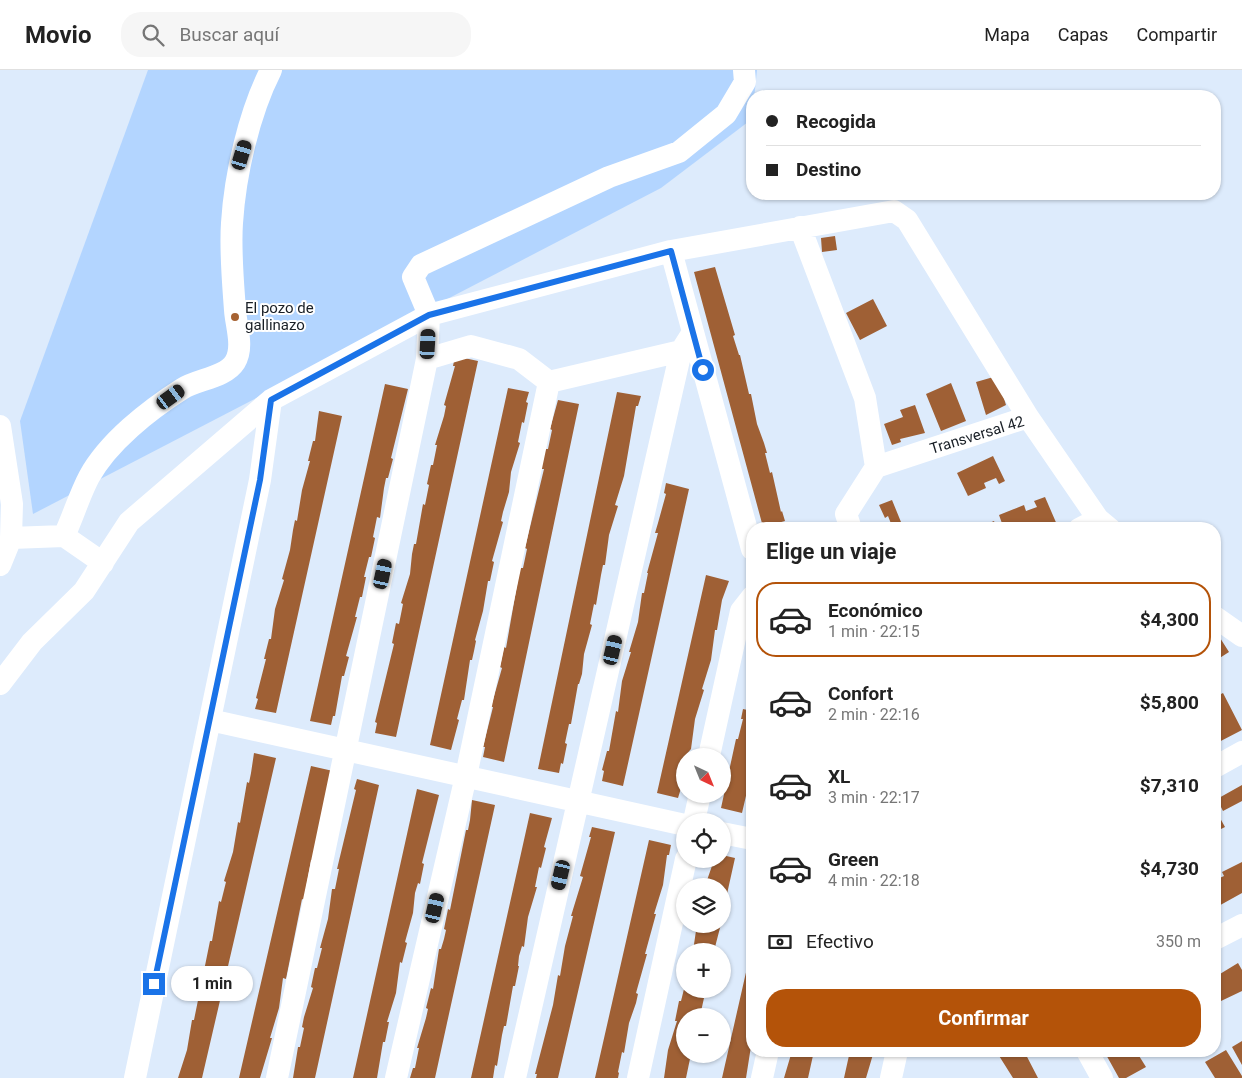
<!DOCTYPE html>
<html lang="es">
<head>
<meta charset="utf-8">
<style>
  :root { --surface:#fff; --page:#f6f6f6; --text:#222; --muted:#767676; --line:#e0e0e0; --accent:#b45309 }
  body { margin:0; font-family:Roboto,sans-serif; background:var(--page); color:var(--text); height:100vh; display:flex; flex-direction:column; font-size:19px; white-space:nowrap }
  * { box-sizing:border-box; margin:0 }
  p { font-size:16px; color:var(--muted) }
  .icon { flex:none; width:28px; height:28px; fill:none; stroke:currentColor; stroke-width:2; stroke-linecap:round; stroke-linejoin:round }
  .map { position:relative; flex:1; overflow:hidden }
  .drawer { position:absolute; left:746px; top:452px; width:475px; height:535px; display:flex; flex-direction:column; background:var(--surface); border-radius:20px; box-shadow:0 1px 4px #0004 }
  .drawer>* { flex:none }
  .guide { position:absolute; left:746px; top:20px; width:475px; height:110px; border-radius:20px; box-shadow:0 1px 4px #0004; display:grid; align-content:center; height:110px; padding:0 20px; background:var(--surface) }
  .needle { width:32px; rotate:137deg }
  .controls { position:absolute; left:676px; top:678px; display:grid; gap:10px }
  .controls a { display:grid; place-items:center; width:55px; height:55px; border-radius:50%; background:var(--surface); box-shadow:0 1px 4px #0004; font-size:25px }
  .end { position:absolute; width:22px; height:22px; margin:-11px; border:6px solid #1a73e8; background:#fff; box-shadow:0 0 0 2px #fff }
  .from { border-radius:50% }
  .bubble { position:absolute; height:35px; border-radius:18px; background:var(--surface); box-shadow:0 1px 4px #0004; font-size:16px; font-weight:700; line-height:35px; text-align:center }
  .car { position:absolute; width:15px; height:30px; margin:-15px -8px; border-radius:6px; box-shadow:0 0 4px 1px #0007; background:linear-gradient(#222 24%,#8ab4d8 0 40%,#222 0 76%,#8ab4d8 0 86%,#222 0) }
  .guide b { display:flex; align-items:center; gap:18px; height:48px; font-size:19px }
  .guide b+b { border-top:1px solid var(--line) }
  .guide i { width:12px; height:12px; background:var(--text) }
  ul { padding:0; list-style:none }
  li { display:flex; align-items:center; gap:15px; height:75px; margin:0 10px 8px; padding:0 10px; border:2px solid transparent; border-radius:20px }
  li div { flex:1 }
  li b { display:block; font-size:19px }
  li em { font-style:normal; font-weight:700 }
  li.active { border-color:var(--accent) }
  li>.icon { width:45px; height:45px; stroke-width:1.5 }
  h2 { padding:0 20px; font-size:22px; line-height:60px }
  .pay { display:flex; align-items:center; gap:12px; height:55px; padding:0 20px; font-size:19px }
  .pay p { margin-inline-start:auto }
  .cta { display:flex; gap:10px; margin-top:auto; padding:10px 20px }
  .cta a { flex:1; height:58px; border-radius:20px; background:var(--accent); color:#fff; font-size:20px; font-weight:700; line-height:58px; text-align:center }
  header { display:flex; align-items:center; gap:30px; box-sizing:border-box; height:70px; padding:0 25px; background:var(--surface); border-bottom:1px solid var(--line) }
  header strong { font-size:24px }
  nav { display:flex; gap:28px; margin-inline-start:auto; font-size:18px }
  .search { width:350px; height:45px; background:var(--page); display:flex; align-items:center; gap:12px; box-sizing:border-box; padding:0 18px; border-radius:20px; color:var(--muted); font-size:19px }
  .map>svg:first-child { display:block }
</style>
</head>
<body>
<header>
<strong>Movio</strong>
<div class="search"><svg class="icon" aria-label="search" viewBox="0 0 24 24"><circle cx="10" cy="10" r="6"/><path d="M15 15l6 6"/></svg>Buscar aquí</div>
<nav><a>Mapa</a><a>Capas</a><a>Compartir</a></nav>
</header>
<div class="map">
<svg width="1242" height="1008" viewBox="0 0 1242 1008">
  <rect width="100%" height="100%" fill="#ddebfc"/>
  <path fill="#b3d5ff" d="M148,0H757L752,49L661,118L33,444L20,351Z"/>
  <path fill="#9f6035" d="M835,166L837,180L822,182L821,168Z
    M715,197L735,265L733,266L739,285H740L749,324H751L757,354L764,373L767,383H765L770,403L772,402L781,442L782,441L785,451L763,457L694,202Z
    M873,229L887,256L860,270L846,243Z
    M455,286L478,291L396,667L375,663L377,653L375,652L394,574L392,573L396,553L399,554L403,534L401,533L410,504L412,484L414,474H416L423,434L425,435L429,415L427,414L431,395H433L437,375H435L444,346L446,336L444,335L455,296H453Z
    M997,306L1006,335L986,345L976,312Z
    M951,313L966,351L941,361L926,324Z
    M385,314L408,319L391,388L393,389L388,408H386L384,418L380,448L377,447L373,467L375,468L371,487H369L364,507H366L362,527H360L355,547H357L346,586L349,587L344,606H342L335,646H333L331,655L310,651Z
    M508,318L529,322L526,332L528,333L524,353L522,352L518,372L520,373L511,402L509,422L503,442L501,451L503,452L492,491L494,492L490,511H488L483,541L475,570L476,571L474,581L472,590H470L464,630H462L457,649L459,650L451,680L430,675Z
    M617,322L641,326L638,336H636L624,406L615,435L618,436L609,465L605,495H603L601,505L596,535L594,534L590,554L592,555L584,584L582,604L579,614H578L571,654H569L565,673L567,674L563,694L561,693L559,703L538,699Z
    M558,330L579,334L504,692L483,687L485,677H483L493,637H491L502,598L500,597L504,577L506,578L520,498H523L527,479L525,478L544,399H541L545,379H548L552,360L550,359Z
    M915,335L925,363L900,369L901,372L892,375L884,354L903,347L900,340Z
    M319,341L342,346L276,643L255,639L258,629L256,628L266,589H264L269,569H271L275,539L284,510L282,509L290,480L293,460L295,450L297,451L302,420L310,391H308L313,371H315Z
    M993,386L1005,411L999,414L996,408L984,413L986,418L968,426L957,403Z
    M666,413L689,419L623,716L602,711L604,701L602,700L607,681H609L616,641L618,642L622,611L631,582H629L638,552L642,523H644L648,503H647L658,463H655L658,453L666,424L664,423Z
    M1045,427L1058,457L1004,459L999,445L1024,435L1026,441L1037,437L1034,431Z
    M892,430L901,452L892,456L888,446L885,448L879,435Z
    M994,451L997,459H975Z
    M785,452L788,459H768Z
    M706,505L729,511L722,530L717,560H715L711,590L702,619L704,620L695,649L691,679L685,686V705L678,728L657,723Z
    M1215,560L1229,582L1215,591Z
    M1223,623L1242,660L1215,674V627Z
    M743,639L752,641V700L742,743L721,738L736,669H738L743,649H741Z
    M254,683L276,688L235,866L202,1008H178L187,980L192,950H194L210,871H212L219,831L221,832L226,812L224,811L233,782L238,752L240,753L247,712L249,713L251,703Z
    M311,696L333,701L313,790H311L304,830L302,829L286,909L283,908L279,938L270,968H272L260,1008H239Z
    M357,709L379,715L315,1008H293L298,977H300L304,958L302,957L304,947L313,918L311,917L315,898H317L322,878H320L328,849L332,819H335L339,799H337L356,720L354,719Z
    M1242,715V731L1223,741L1217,729Z
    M417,719L439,725L422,793L424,794L420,814L418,813L415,823L413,843L405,872L407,873L402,893L400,892L396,923L387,952H389L385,972H383L377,1008H353Z
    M472,730L495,735L447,953L435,1008H410L413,998H415L419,978H417L426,948L428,939L426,938L431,918L433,919L439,879H441L444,869L446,860L444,859L448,839L450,840L466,760H468L470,750Z
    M1215,739L1225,757L1215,762Z
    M530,743L552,748L544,777L546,778L541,798L539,797L535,817H537L528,847L524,877L522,876L519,886L518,896H519L515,916H513L506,956H504L502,965L497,996L495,995L493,1008H471Z
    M592,757L615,762L558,1008H536L537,1004H535L553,935L558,905L560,906L565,876L573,846H571L583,807L580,806L591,767H589Z
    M649,770L671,775L669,785H667L663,815L654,844H656L645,884H647L636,923L638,924L636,933L629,953L624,983L622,982L618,1002L619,1003L618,1008H595Z
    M722,785L735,788L723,842L722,816H705L713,793L710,792L711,789H722Z
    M1242,792V823L1215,838V822L1219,819L1215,810L1224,806L1222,802Z
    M697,854H721L714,881H693Z
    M752,876V970L746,1008H722Z
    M1238,893L1242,900V921L1221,931L1215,924V907Z
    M684,919H706L700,946H685V984H691L686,1008H664L668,980L677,951H675L679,931H681Z
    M1242,971V995L1232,977Z
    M1226,980L1242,1006V1008H1215L1205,992Z
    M792,981H814L808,1008H784Z
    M850,981H874L866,1008H844Z
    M996,981H1024L1038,1008H1013Z
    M1104,981H1136L1146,997L1126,1008H1119Z"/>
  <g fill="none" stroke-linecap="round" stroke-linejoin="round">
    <path stroke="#fff" stroke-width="22" d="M800,157L865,328L876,397
      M671,181L752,479
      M427,289L471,276L519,289L549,312L681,281
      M0,356L12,434L11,468L0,495
      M851,459L846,444L876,397L1028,347L1098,449L1110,459
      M1079,459L1098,449
      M64,466C73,447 79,426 89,407C108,372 149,340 182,319C197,309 225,308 235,292C244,277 236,256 235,240C233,212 230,181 232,153C235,105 249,43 271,0
      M11,468L64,466L103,493
      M1215,547L1242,566
      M0,614L32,572L84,521L129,452L271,330L429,245L671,181L894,141L907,150L1028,347
      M210,650L685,755
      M709,686L741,541L752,527
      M1215,697L1242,682
      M694,751L700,724
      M722,763L752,769
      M1215,869L1242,855
      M1087,981L1102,1008
      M135,1008L260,410L271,330
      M277,1008L427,289L429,245L413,207L421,195L609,107L679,82L726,44L745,12L744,0
      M396,1008L466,706L549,312
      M515,1008L681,281L693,262
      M638,1008L686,789
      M762,1008L768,981
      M891,1008L897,981"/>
  </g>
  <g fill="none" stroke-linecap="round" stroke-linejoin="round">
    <path stroke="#1a73e8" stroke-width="6" d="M154,914L260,410L271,330L429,245L671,181L703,300"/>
  </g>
  <circle fill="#a66232" stroke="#fff" stroke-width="2" cx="235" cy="247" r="5"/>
  <g text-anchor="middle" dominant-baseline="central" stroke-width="4" stroke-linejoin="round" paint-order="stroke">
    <g font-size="15" fill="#191f26" stroke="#fff" text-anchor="start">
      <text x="245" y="238">El pozo de<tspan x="245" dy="17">gallinazo</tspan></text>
    </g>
    <g font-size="15" fill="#191f26" stroke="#fff">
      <text transform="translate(977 365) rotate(-17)">Transversal 42</text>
    </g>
  </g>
</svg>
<div class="controls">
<a><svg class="needle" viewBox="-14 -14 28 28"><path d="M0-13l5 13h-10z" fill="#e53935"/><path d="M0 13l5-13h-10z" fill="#767676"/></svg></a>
<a><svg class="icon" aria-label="locate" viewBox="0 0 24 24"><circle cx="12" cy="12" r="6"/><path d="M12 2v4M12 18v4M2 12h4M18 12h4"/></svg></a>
<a><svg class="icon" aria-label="layers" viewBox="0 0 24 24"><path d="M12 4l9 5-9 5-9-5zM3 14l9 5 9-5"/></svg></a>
<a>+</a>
<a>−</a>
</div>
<i class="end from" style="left:703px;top:300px"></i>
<i class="end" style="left:154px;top:914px"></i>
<div class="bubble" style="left:171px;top:896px;width:82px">1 min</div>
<i class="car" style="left:242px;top:85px;rotate:17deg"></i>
<i class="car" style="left:428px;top:274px;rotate:3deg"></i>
<i class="car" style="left:171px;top:327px;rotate:54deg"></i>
<i class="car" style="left:383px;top:504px;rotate:12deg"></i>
<i class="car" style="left:613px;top:580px;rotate:13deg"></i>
<i class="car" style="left:561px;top:805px;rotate:193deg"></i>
<i class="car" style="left:435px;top:838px;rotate:13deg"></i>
<div class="guide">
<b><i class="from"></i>Recogida</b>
<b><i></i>Destino</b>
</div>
<section class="drawer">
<h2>Elige un viaje</h2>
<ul>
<li class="active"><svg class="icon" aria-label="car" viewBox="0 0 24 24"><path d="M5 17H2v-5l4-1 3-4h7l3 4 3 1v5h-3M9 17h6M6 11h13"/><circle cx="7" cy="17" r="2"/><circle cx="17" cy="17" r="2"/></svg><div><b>Económico</b><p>1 min · 22:15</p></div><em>$4,300</em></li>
<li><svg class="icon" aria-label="car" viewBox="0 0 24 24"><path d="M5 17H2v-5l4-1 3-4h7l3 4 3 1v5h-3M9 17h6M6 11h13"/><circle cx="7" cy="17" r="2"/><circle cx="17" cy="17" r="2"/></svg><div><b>Confort</b><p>2 min · 22:16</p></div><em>$5,800</em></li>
<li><svg class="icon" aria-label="car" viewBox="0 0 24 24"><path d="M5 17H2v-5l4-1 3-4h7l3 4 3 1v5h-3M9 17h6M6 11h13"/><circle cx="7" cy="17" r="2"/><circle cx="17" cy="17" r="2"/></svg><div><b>XL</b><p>3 min · 22:17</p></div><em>$7,310</em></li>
<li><svg class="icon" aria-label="car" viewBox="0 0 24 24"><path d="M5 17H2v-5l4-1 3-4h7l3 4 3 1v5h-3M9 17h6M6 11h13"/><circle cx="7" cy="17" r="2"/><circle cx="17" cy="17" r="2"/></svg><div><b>Green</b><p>4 min · 22:18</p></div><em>$4,730</em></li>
</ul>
<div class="pay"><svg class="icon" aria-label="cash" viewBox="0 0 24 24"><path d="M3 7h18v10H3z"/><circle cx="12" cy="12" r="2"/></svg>Efectivo<p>350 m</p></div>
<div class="cta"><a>Confirmar</a></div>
</section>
</div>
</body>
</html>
